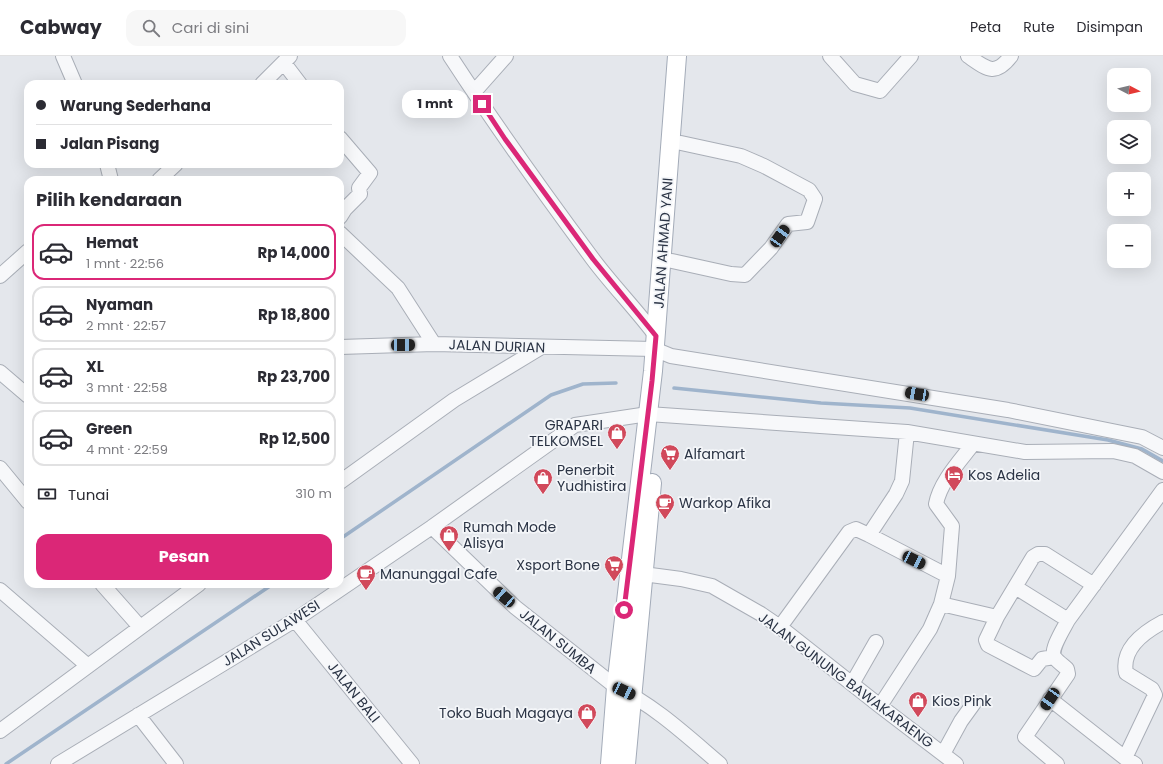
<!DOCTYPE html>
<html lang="id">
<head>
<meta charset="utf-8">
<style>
  :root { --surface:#fff; --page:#f7f7f7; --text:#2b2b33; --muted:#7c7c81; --line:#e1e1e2; --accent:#db2777 }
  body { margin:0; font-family:Poppins,sans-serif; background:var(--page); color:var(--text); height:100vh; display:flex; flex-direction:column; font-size:15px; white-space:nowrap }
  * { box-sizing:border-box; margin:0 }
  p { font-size:13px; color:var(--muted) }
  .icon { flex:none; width:22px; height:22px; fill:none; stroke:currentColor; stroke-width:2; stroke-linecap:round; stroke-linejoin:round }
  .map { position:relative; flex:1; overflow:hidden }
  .details { position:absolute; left:24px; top:120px; width:320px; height:412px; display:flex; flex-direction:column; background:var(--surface); border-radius:12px; box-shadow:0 4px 16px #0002 }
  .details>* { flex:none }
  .top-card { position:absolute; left:24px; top:24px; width:320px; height:88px; border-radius:12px; box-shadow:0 4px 16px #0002; display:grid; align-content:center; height:88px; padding:0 12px; background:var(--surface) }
  .needle { width:26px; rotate:97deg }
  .buttons { position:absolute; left:1107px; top:12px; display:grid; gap:8px }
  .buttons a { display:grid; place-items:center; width:44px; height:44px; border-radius:8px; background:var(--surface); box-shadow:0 4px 16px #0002; font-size:20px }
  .end { position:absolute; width:18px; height:18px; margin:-9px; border:5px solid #db2777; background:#fff; box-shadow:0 0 0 2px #fff }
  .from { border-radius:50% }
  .bubble { position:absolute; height:28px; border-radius:12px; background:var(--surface); box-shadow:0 4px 16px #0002; font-size:13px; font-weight:700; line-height:28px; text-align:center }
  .car { position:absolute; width:12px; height:24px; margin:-12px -6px; border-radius:5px; box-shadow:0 0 3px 1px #0007; background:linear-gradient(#222 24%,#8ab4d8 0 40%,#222 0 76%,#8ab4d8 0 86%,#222 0) }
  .top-card b { display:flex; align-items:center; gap:14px; height:38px; font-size:15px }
  .top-card b+b { border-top:1px solid var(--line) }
  .top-card i { width:10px; height:10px; background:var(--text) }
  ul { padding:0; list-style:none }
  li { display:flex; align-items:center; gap:12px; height:56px; margin:0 8px 6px; padding:0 4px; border:2px solid var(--line); border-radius:12px }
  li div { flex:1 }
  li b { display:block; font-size:15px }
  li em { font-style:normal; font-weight:700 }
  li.current { border-color:var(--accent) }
  li>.icon { width:36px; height:36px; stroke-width:1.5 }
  h2 { padding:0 12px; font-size:18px; line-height:48px }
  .pay { display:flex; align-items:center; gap:10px; height:44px; padding:0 12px; font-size:15px }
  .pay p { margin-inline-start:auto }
  .cta { display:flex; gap:8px; margin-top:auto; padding:8px 12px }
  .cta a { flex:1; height:46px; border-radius:12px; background:var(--accent); color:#fff; font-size:16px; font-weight:700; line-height:46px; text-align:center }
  header { display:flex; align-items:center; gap:24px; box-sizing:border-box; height:56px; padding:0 20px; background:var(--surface); border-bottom:1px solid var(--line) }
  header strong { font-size:19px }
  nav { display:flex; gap:22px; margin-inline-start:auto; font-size:14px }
  .search { width:280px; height:36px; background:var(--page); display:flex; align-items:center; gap:10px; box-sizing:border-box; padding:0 14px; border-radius:12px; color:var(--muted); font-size:15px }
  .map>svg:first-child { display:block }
</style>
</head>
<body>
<header>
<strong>Cabway</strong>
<div class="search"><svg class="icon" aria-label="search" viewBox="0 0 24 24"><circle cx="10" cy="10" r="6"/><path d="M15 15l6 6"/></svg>Cari di sini</div>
<nav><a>Peta</a><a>Rute</a><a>Disimpan</a></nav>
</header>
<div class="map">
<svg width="1163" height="708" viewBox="0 0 1163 708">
  <rect width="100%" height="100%" fill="#e4e7ec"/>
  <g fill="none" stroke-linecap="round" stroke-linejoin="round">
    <path stroke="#9fb4cc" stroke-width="3.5" d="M674,332L821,347L910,352L1108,384L1142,393L1163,405
      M340,483L551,339L583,328L616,327
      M6,708L273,528"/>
    <defs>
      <path id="minor" d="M63,0L75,28
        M450,0C495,69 543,136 592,202C612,229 636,253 656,280
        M830,0L855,28L880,35L911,0
        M968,0C987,13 995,21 1011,0
        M284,7L300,28
        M262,28L290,0
        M474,36L506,0
        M340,82L370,117L359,132L360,138L345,153L340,161
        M107,108L111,124
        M159,124L176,108
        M340,177L398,232L434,288
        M672,205L731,218L745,219L771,192L788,168L807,166L815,143L809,134L764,110L741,100L681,87
        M0,220L28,195
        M340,291L434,288L654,293L671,300L1008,354L1142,381L1163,392
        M0,316L28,340
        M0,412L28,446
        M340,426L454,344L540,292
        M432,471L515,551L616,631C654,649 687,680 720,708
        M869,479L948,520
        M643,518L681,523L712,530L761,558L780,571L880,650L956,708
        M102,528L140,571
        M1015,531L1068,564C1064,572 1049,595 1055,602C1058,606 1064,610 1067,613L1068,618L1025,681L1057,708
        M0,534L88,610
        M941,548L997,561
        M295,564L412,708
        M1068,564L1163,434
        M780,571L849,476L856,473L869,479L896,438L902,425L907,376
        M1054,601L1042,603L1034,613L988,589L986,584L997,561L1033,501L1038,498H1045L1094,529
        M852,628L876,586
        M1050,643L1125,702
        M880,650L930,573L941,548L948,520L952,470L936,448C940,426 960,405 973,388
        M138,659L176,708
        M0,675L199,528
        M943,698L961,665L974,647
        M58,708L295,564L432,471L575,369L648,358L907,376L1025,396L1113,395L1135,400L1163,416
        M1135,708L1125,702L1155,639L1152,633L1126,617C1121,592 1144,576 1163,566"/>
      <path id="major" d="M610,708L616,631L653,315L677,0
        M626,708L652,427"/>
    </defs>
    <use href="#minor" stroke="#a9aeb7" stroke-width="16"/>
    <use href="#major" stroke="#a3abb8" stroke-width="20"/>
    <use href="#minor" stroke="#f7f8fa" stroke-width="14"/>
    <use href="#major" stroke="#fff" stroke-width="18"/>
  </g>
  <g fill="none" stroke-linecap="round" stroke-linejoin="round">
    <path stroke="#db2777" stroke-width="5" d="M482,48L505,83L593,203L656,280L652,325L624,554"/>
  </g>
  <defs>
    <symbol id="shop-pin" viewBox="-11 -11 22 30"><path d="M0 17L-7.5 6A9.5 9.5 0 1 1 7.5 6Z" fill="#d1495b" stroke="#f4f6f9"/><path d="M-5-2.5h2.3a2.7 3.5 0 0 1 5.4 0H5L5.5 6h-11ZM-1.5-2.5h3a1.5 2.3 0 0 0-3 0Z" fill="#fff"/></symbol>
    <symbol id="supermarket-pin" viewBox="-11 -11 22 30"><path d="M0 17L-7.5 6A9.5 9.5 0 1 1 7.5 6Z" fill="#d1495b" stroke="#f4f6f9"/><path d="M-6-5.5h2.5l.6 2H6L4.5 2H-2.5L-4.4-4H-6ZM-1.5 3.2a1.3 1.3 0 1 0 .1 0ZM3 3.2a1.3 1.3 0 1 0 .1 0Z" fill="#fff"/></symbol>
    <symbol id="hotel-pin" viewBox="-11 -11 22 30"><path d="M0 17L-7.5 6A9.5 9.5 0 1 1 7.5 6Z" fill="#d1495b" stroke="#f4f6f9"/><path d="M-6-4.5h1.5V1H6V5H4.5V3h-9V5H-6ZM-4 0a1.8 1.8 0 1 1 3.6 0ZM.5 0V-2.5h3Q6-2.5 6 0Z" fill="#fff"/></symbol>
    <symbol id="cafe-pin" viewBox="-11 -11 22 30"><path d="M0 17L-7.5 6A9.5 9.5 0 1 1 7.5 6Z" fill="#d1495b" stroke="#f4f6f9"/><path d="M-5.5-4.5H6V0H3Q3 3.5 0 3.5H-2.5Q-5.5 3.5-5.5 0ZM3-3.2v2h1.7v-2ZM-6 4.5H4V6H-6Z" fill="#fff"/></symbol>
  </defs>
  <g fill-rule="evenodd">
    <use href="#shop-pin" x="606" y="366" width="22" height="30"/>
    <use href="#supermarket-pin" x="659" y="387" width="22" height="30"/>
    <use href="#hotel-pin" x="943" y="408" width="22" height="30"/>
    <use href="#shop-pin" x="532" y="411" width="22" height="30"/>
    <use href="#cafe-pin" x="654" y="436" width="22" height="30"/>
    <use href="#shop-pin" x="438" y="468" width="22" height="30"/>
    <use href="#supermarket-pin" x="603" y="498" width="22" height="30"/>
    <use href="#cafe-pin" x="355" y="507" width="22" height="30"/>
    <use href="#shop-pin" x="907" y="634" width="22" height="30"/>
    <use href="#shop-pin" x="576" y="646" width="22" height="30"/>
  </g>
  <g text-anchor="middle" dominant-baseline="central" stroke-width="3.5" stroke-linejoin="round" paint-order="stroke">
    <g font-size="14" fill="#2b3445" stroke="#f4f6f9">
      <text transform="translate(663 187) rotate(-86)">JALAN AHMAD YANI</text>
      <text transform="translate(497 290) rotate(2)">JALAN DURIAN</text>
      <text transform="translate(271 577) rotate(-32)">JALAN SULAWESI</text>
      <text transform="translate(558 585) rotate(39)">JALAN SUMBA</text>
      <text transform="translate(846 624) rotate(37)">JALAN GUNUNG BAWAKARAENG</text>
      <text transform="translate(354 636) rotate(51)">JALAN BALI</text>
    </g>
    <g font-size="14" fill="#2b3445" stroke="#f4f6f9" text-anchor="start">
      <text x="603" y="369" text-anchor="end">GRAPARI<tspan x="603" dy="16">TELKOMSEL</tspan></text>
      <text x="684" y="398">Alfamart</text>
      <text x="557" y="414">Penerbit<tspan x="557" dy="16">Yudhistira</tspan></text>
      <text x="968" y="419">Kos Adelia</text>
      <text x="679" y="447">Warkop Afika</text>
      <text x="463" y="471">Rumah Mode<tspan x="463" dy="16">Alisya</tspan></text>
      <text x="600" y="509" text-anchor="end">Xsport Bone</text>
      <text x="380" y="518">Manunggal Cafe</text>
      <text x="932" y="645">Kios Pink</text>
      <text x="573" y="657" text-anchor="end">Toko Buah Magaya</text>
    </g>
  </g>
</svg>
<div class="buttons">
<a><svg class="needle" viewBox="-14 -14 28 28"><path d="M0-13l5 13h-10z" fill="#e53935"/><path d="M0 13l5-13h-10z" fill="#7c7c81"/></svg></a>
<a><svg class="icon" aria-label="layers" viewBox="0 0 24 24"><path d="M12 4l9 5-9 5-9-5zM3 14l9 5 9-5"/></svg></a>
<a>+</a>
<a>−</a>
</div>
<i class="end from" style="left:624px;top:554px"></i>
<i class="end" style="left:482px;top:48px"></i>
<div class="bubble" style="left:402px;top:34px;width:66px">1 mnt</div>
<i class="car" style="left:780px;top:180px;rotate:35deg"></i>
<i class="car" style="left:403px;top:289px;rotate:89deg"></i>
<i class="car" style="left:917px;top:338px;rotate:280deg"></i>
<i class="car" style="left:914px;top:504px;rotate:116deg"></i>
<i class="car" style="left:504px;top:541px;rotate:311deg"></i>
<i class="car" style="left:624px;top:635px;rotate:115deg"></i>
<i class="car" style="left:1050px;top:643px;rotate:214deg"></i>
<div class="top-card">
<b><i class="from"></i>Warung Sederhana</b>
<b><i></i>Jalan Pisang</b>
</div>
<section class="details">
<h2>Pilih kendaraan</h2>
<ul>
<li class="current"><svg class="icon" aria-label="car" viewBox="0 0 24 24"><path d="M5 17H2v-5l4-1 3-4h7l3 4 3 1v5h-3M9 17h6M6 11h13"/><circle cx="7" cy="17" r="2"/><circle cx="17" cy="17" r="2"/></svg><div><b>Hemat</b><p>1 mnt · 22:56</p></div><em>Rp 14,000</em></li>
<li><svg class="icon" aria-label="car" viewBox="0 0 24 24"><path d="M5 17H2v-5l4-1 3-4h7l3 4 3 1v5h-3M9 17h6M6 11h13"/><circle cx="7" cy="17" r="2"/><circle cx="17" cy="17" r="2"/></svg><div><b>Nyaman</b><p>2 mnt · 22:57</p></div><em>Rp 18,800</em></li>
<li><svg class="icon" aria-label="car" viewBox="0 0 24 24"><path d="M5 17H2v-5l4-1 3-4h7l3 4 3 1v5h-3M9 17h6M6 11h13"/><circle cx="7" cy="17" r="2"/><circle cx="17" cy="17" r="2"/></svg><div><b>XL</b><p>3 mnt · 22:58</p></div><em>Rp 23,700</em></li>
<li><svg class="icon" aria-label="car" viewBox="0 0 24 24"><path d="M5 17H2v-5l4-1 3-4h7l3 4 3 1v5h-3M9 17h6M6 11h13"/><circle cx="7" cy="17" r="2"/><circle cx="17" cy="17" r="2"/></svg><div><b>Green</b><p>4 mnt · 22:59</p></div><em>Rp 12,500</em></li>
</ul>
<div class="pay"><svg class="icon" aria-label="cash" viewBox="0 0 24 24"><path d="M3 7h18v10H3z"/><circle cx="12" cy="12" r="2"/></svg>Tunai<p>310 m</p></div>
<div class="cta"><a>Pesan</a></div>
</section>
</div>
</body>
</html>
